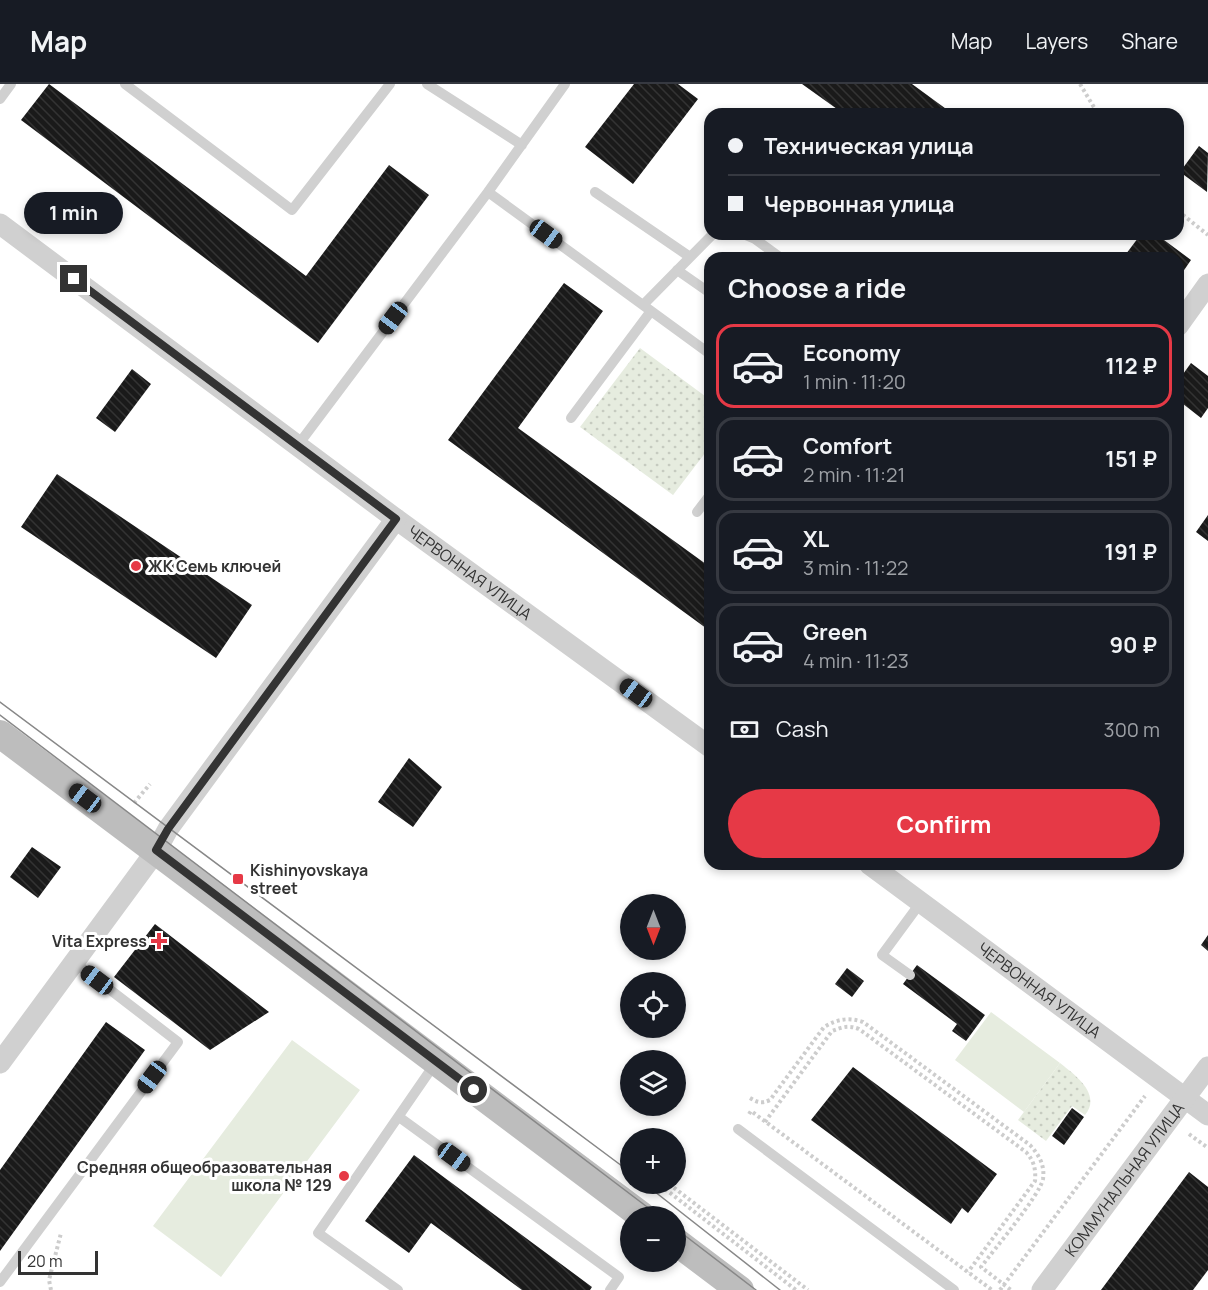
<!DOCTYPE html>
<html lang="en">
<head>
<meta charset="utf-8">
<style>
  :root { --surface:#171b24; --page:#242831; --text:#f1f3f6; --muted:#9ea1a6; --line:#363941; --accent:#e63946 }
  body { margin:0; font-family:Manrope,sans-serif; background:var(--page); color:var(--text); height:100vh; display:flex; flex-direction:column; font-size:22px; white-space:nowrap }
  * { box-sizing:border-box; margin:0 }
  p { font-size:20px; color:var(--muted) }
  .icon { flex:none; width:33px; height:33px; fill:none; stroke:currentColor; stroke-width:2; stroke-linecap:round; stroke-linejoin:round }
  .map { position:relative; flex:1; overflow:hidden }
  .drawer { position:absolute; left:704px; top:168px; width:480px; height:618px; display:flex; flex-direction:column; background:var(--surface); border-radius:18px; box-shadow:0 3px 9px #0003 }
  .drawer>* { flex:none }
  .top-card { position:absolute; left:704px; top:24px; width:480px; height:132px; border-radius:18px; box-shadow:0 3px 9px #0003; display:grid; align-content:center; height:132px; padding:0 24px; background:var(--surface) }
  .needle { width:39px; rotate:180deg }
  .tools { position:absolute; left:620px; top:810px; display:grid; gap:12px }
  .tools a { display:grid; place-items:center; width:66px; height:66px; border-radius:50%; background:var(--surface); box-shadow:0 3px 9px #0003; font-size:30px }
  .scale { position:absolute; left:18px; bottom:15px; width:80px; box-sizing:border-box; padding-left:6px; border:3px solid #333; border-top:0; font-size:16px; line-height:21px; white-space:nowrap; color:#333; -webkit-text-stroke:4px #fff; paint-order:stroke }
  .end { position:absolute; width:27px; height:27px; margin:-14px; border:8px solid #333; background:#fff; box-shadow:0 0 0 3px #fff }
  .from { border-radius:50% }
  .bubble { position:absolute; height:42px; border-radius:21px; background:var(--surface); box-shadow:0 3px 9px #0003; font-size:20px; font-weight:700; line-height:42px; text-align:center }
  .car { position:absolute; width:18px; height:36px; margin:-18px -9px; border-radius:8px; box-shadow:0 0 4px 2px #0007; background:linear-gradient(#222 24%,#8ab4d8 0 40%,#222 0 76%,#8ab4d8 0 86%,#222 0) }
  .top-card b { display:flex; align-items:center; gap:21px; height:57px; font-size:22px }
  .top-card b+b { border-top:2px solid var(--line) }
  .top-card i { width:15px; height:15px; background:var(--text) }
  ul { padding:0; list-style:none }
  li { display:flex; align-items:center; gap:18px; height:84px; margin:0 12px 9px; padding:0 12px; border:3px solid var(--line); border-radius:18px }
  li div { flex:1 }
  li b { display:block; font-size:22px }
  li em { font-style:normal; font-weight:700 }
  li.on { border-color:var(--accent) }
  li>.icon { width:54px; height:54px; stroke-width:1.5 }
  h2 { padding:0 24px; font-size:27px; line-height:72px }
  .pay { display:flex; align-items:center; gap:15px; height:66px; padding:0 24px; font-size:22px }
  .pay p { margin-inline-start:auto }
  .action { display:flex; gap:12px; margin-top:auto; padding:12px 24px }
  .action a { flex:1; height:69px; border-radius:36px; background:var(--accent); color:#fff; font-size:24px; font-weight:700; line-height:69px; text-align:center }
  header { display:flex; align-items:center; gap:36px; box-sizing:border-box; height:84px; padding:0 30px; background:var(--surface); border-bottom:2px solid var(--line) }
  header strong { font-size:28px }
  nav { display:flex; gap:33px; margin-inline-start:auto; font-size:21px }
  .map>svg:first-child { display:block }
</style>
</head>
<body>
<header>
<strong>Map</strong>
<nav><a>Map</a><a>Layers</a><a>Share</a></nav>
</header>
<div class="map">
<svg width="1208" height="1206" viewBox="0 0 1208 1206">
  <defs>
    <pattern id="grass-dots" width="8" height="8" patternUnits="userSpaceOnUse" patternTransform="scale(1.5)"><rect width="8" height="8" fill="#e6ecdf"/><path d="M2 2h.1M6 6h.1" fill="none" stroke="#c6cbc0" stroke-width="1.8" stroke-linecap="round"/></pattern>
    <pattern id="building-back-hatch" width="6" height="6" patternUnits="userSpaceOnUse" patternTransform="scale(1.5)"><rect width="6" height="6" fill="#1a1a1a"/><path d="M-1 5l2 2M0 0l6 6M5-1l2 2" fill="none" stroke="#333"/></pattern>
  </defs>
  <rect width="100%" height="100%" fill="#fff"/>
  <path fill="url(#grass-dots)" d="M640,264L709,315V364L673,411L580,343Z
    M1060,979C1075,991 1102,1010 1085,1031L1072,1022L1046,1057L1018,1036Z"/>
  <path fill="#e6ecdf" d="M991,928L1060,979L1024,1028L955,976Z
    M292,956L360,1006L221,1193L153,1142Z"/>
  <path fill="url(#building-back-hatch)" d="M49,0L306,192L389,81L429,111L318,259L21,36Z
    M634,0H678L698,15L633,100L585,63Z
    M802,0H912L953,30H844Z
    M1199,62L1208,69L1207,108L1180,88Z
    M1141,150H1156L1191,176L1178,195V174H1123Z
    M564,199L603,227L518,344L710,483V547L448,356Z
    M1191,279L1208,292V324L1201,334L1178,316V297Z
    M132,285L151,300L115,348L96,334Z
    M57,390L252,521L216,574L21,443Z
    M1208,431V457L1196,448Z
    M409,674L442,703L413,743L378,718Z
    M32,763L61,783L38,814L10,793Z
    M155,840L269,928L210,966L114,893Z
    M1208,851V867L1201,861Z
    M917,881L985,931L966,957L952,947L957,940L903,900Z
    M847,884L864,897L852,913L835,900Z
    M106,938L145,966L0,1167V1086Z
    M853,983L997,1090L968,1129L962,1124L951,1140L811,1036Z
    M1072,1024L1084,1033L1064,1061L1052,1052Z
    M414,1071L592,1203L590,1206H522L431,1139L409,1169L365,1137Z
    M1189,1088L1208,1103V1186L1193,1206H1101Z"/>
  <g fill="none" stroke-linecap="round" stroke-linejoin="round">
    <path stroke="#cdcdcd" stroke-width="4" stroke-dasharray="3 3" stroke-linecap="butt" d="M1080,0L1098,30
      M1178,127L1208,151
      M134,719L150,700
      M750,1014C757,1018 761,1020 770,1016L824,943C837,935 849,933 863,938L1030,1061C1039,1071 1045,1081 1043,1095C1040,1111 993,1167 981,1183L1011,1206
      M749,1030L751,1027L992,1206
      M765,1038L832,947C842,943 849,941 859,945L1026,1068C1034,1077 1036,1085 1035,1097L968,1188
      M1189,1050L1208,1064
      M669,1100L808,1206
      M665,1105L796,1206
      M51,1206L49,1196L61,1149
      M1000,1206L1145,1012"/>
    <path stroke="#d0d0d0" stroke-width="10" d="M125,0L292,126L390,0
      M427,0L522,61
      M0,15L11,0
      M488,108L710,270
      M595,108L690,173
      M743,150L755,155L781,174
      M677,186L710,209
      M643,221L713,150
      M571,334L651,227
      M298,361L488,108L565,0
      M697,428L710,411
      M910,891L882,871L921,818
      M399,1033L619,1193L610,1206
      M738,1045L954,1206
      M0,1198L178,958L74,878
      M398,1206L318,1149L436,978"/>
    <g stroke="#d0d0d0" stroke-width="21">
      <path id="s1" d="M0,140L396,435L710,663"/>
      <path d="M1178,242L1208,200"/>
      <path id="s2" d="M869,780L1208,1031"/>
      <path d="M0,979L156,767L168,745L396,435"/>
      <path id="s3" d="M1042,1206L1208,983"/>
    </g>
    <path stroke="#bdbdbd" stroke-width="28" d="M0,650L642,1132
      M675,1157L740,1206"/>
    <path stroke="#888" stroke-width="1.5" d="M0,618L630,1088
      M0,631L659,1132
      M645,1100L780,1206
      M675,1144L756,1206"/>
  </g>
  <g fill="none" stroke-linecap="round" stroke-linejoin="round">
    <path stroke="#333" stroke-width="8" d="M74,195L396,435L168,745L156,766L474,1006"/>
  </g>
  <g fill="#e63946" stroke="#fff" stroke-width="2">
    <circle cx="136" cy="482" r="6"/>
    <rect x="232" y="789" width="12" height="12" rx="3"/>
    <path d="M156 848h6v6h6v6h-6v6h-6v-6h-6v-6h6z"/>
    <circle cx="344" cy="1092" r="6"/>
  </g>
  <g text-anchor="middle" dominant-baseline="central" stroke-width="6" stroke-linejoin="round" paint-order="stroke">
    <g font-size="16" font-weight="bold" fill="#333" stroke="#fff" text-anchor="start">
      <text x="148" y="482">ЖК Семь ключей</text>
      <text x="250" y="786">Kishinyovskaya<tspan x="250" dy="18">street</tspan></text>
      <text x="147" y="857" text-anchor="end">Vita Express</text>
      <text x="332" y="1083" text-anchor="end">Средняя общеобразовательная<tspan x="332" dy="18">школа № 129</tspan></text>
    </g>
    <g font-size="16" fill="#333" stroke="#fff">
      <text stroke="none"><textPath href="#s1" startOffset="585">ЧЕРВОННАЯ УЛИЦА</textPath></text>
      <text stroke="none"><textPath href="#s2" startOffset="212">ЧЕРВОННАЯ УЛИЦА</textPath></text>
      <text stroke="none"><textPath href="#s3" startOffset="138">КОММУНАЛЬНАЯ УЛИЦА</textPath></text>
    </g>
  </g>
</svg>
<div class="tools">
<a><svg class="needle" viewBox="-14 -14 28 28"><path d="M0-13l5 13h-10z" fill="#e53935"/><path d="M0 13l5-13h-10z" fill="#9ea1a6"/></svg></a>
<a><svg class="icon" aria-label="locate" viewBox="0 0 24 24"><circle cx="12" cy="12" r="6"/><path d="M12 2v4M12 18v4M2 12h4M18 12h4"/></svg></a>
<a><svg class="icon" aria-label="layers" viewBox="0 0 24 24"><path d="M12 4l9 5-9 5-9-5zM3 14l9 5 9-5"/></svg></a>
<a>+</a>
<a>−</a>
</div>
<div class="scale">20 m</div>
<i class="end from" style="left:474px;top:1006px"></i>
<i class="end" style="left:74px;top:195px"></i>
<div class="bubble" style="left:24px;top:108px;width:99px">1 min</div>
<i class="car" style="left:546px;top:150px;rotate:126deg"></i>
<i class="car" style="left:393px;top:234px;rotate:217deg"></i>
<i class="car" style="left:636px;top:609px;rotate:306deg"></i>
<i class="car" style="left:85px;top:714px;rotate:307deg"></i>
<i class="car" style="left:97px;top:896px;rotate:307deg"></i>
<i class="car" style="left:152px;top:993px;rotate:217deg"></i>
<i class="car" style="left:454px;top:1073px;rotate:126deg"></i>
<div class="top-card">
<b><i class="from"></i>Техническая улица</b>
<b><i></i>Червонная улица</b>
</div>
<section class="drawer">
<h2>Choose a ride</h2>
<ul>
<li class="on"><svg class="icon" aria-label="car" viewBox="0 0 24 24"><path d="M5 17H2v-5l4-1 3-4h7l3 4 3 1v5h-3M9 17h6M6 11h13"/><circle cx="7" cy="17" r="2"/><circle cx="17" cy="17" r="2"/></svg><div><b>Economy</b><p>1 min · 11:20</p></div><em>112 ₽</em></li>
<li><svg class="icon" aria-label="car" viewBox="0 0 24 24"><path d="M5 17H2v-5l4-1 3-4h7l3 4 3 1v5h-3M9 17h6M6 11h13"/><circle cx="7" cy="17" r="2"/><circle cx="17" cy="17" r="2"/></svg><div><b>Comfort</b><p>2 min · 11:21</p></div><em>151 ₽</em></li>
<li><svg class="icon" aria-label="car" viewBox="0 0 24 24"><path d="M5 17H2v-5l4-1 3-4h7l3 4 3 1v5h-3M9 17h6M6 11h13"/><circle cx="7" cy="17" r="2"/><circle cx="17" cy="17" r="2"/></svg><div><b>XL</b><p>3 min · 11:22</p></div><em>191 ₽</em></li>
<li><svg class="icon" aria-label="car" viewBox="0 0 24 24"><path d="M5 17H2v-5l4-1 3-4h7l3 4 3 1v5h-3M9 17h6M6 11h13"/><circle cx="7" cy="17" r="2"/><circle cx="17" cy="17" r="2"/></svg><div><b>Green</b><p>4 min · 11:23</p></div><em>90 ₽</em></li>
</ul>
<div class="pay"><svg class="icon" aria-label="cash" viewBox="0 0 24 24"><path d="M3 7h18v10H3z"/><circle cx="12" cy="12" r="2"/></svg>Cash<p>300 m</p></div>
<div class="action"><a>Confirm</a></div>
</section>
</div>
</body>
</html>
